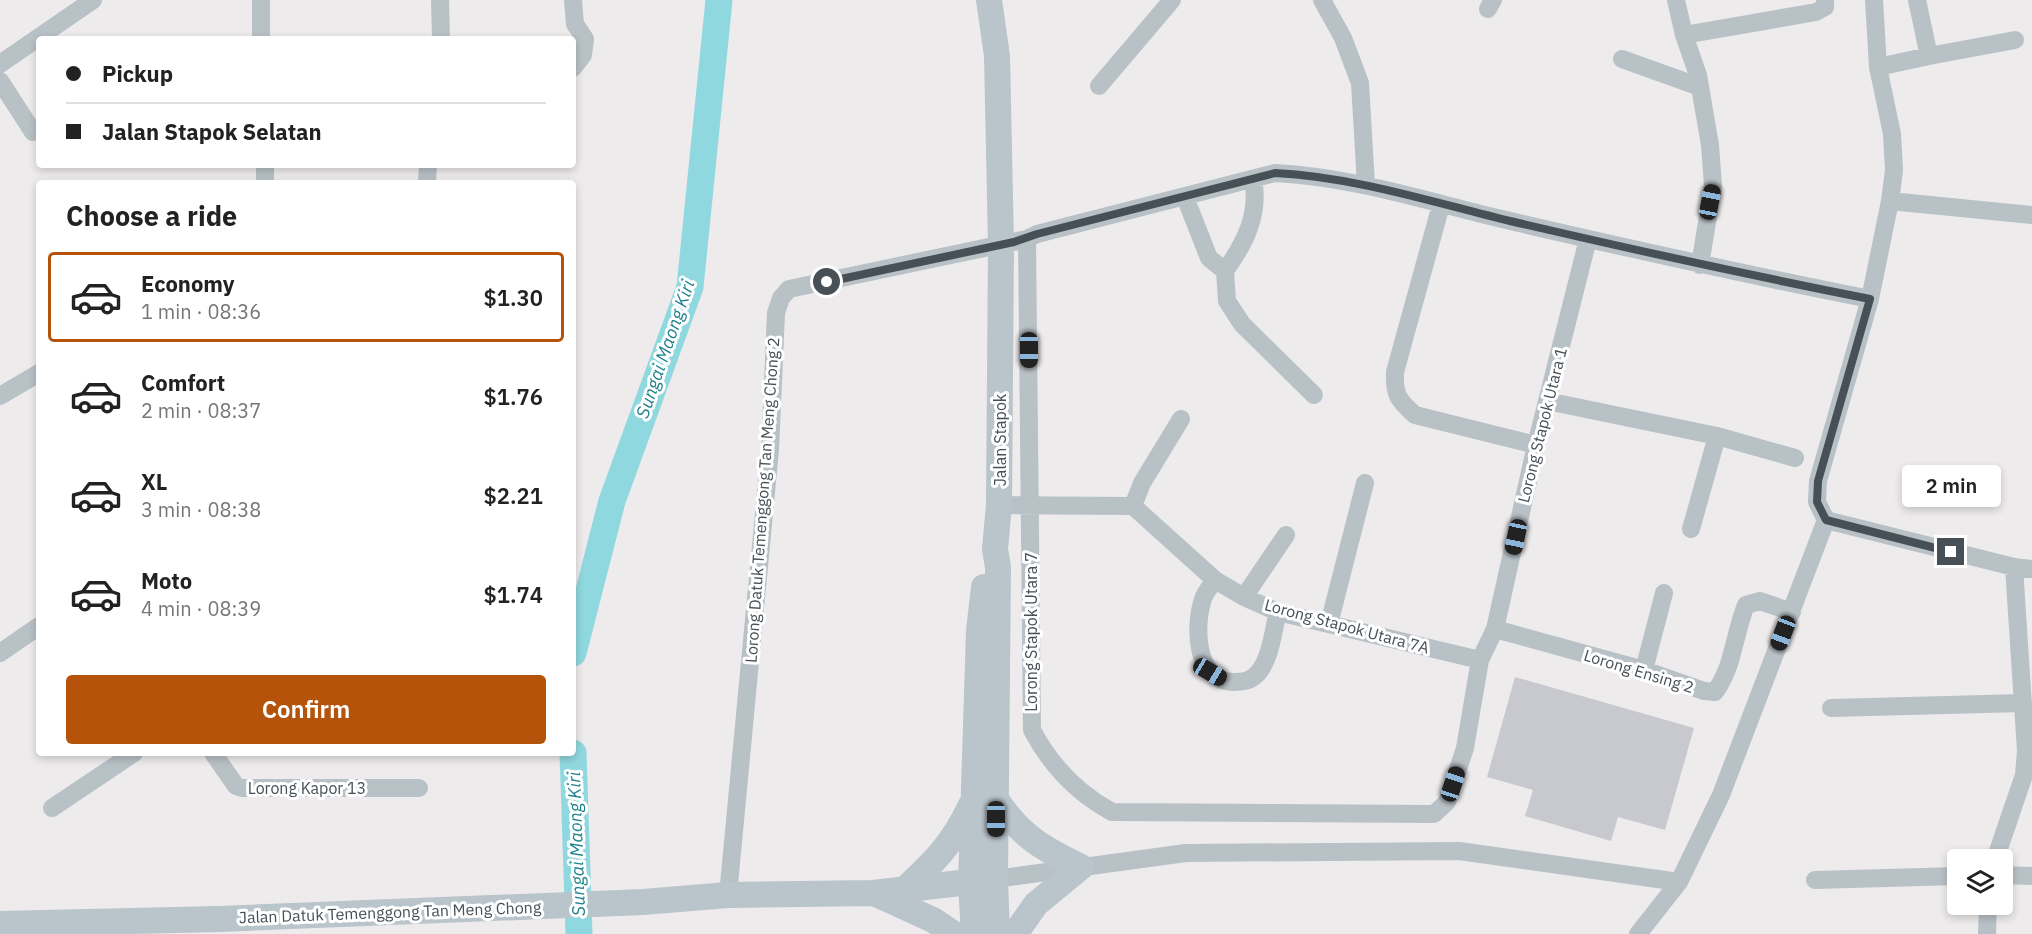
<!DOCTYPE html>
<html lang="en">
<head>
<meta charset="utf-8">
<style>
  :root { --surface:#fff; --page:#f2f2f2; --text:#222; --muted:#767676; --line:#e0e0e0; --accent:#b45309 }
  body { margin:0; font-family:"IBM Plex Sans",sans-serif; background:var(--page); color:var(--text); height:100vh; display:flex; flex-direction:column; font-size:22px; white-space:nowrap }
  * { box-sizing:border-box; margin:0 }
  p { font-size:20px; color:var(--muted) }
  .icon { flex:none; width:33px; height:33px; fill:none; stroke:currentColor; stroke-width:2; stroke-linecap:round; stroke-linejoin:round }
  .map { position:relative; flex:1; overflow:hidden }
  .details { position:absolute; left:36px; top:180px; width:540px; height:576px; display:flex; flex-direction:column; background:var(--surface); border-radius:6px; box-shadow:0 3px 9px #0003 }
  .details>* { flex:none }
  .guide { position:absolute; left:36px; top:36px; width:540px; height:132px; border-radius:6px; box-shadow:0 3px 9px #0003; display:grid; align-content:center; height:132px; padding:0 30px; background:var(--surface) }
  .buttons { position:absolute; left:1947px; top:849px; display:grid; gap:12px }
  .buttons a { display:grid; place-items:center; width:66px; height:66px; border-radius:6px; background:var(--surface); box-shadow:0 3px 9px #0003; font-size:30px }
  .end { position:absolute; width:27px; height:27px; margin:-14px; border:8px solid #465056; background:#fff; box-shadow:0 0 0 3px #fff }
  .from { border-radius:50% }
  .bubble { position:absolute; height:42px; border-radius:6px; background:var(--surface); box-shadow:0 3px 9px #0003; font-size:20px; font-weight:600; line-height:42px; text-align:center }
  .car { position:absolute; width:18px; height:36px; margin:-18px -9px; border-radius:8px; box-shadow:0 0 4px 2px #0007; background:linear-gradient(#222 24%,#8ab4d8 0 40%,#222 0 76%,#8ab4d8 0 86%,#222 0) }
  .guide b { display:flex; align-items:center; gap:21px; height:57px; font-size:22px }
  .guide b+b { border-top:2px solid var(--line) }
  .guide i { width:15px; height:15px; background:var(--text) }
  ul { padding:0; list-style:none }
  li { display:flex; align-items:center; gap:18px; height:90px; margin:0 12px 9px; padding:0 18px; border:3px solid transparent; border-radius:6px }
  li div { flex:1 }
  li b { display:block; font-size:22px }
  li em { font-style:normal; font-weight:600 }
  li.active { border-color:var(--accent) }
  li>.icon { width:54px; height:54px; stroke-width:1.5 }
  h2 { padding:0 30px; font-size:27px; line-height:72px }
  .primary-button { display:flex; gap:12px; margin-top:auto; padding:12px 30px }
  .primary-button a { flex:1; height:69px; border-radius:6px; background:var(--accent); color:#fff; font-size:24px; font-weight:600; line-height:69px; text-align:center }
  .map>svg:first-child { display:block }
</style>
</head>
<body>
<div class="map">
<svg width="2032" height="934" viewBox="0 0 2032 934">
  <rect width="100%" height="100%" fill="#eeebec"/>
  <g fill="none" stroke-linecap="round" stroke-linejoin="round">
    <path stroke="#90d8df" stroke-width="27" d="M573,653L612,501L690,287L719,0
      M573,753L579,934"/>
  </g>
  <path fill="#c7c9ce" d="M1515,677L1694,728L1665,830L1618,817L1611,841L1525,816L1533,790L1487,777Z"/>
  <g fill="none" stroke-linecap="round" stroke-linejoin="round">
    <path stroke="#b8c1c6" stroke-width="18" d="M261,0V39
      M440,0L441,39
      M1322,0L1343,38L1360,83L1366,185
      M1676,0L1684,35L1698,75L1710,145L1713,186L1700,265
      M1874,0L1878,67
      M1488,9L1493,0
      M1684,35L1816,12L1825,7V0
      M1929,56L2015,40
      M1622,59L1700,87
      M0,64L93,0
      M573,68L583,55L585,39L575,24L573,0
      M0,81L33,132
      M1099,86L1172,0
      M265,165V183
      M427,183L428,165
      M1185,197L1209,258L1225,271L1227,301L1242,324L1314,395
      M1890,201L2032,215
      M1441,205L1395,372C1394,395 1398,400 1415,415L1536,445
      M1027,239L1032,730C1050,764 1077,793 1112,812L1434,814L1447,802L1465,748L1480,660L1495,629L1536,445L1588,239
      M1225,271C1245,243 1260,214 1253,179
      M0,396L39,373
      M1547,401L1717,436L1795,458
      M999,505L1133,506L1215,580L1244,597L1278,612L1480,660
      M1133,506L1142,483L1181,419
      M1826,520L2014,567L2032,569
      M1691,529L1717,436
      M1215,580C1211,586 1205,592 1203,599C1194,626 1195,681 1233,682C1243,682 1251,681 1258,673C1271,658 1273,631 1278,612
      M1244,597L1286,535
      M1329,624L1365,483
      M1495,629L1644,670L1704,691L1715,692C1734,666 1734,634 1746,605L1760,601L1792,612
      M0,653L39,626
      M1644,670L1664,593
      M1831,708L2023,703
      M213,753L236,786L242,788H419
      M52,808L134,753
      M1995,860L2024,775L2026,751L2014,567
      M2002,875L2032,876
      M995,879L1186,853L1459,851L1679,882
      M1815,880L1958,876
      M728,895L770,450L776,313L781,298L789,289L1027,239L1037,234L1275,173C1354,177 1429,202 1506,220C1627,248 1748,275 1870,299
      M1638,934L1679,882L1721,795L1826,520L1817,502L1818,481L1870,299L1890,201L1894,170L1892,134L1878,67L1929,56L1917,0
      M1987,934L1988,904"/>
    <path stroke="#b9c4cb" stroke-width="26" d="M989,0L997,56L1001,245L999,505L995,549L998,567L995,879L997,934
      M996,799C1019,835 1043,849 1081,867L1036,904L1015,934
      M903,891C935,861 952,845 971,805
      M876,894L933,920L954,934
      M0,924L219,919L643,902L728,895L873,893L995,879
      M974,934L971,883L979,631L984,587"/>
  </g>
  <g fill="none" stroke-linecap="round" stroke-linejoin="round">
    <path stroke="#465056" stroke-width="8" d="M827,282L1014,242L1037,234L1275,173C1355,177 1432,202 1510,221C1630,249 1749,275 1870,299L1818,481L1817,502L1826,520L1951,552"/>
  </g>
  <g text-anchor="middle" dominant-baseline="central" stroke-width="6" stroke-linejoin="round" paint-order="stroke">
    <g font-size="16" fill="#465056" stroke="#fff">
      <text transform="translate(1542 425) rotate(-76)">Lorong Stapok Utara 1</text>
      <text transform="translate(1000 440) rotate(-90)">Jalan Stapok</text>
      <text transform="translate(762 500) rotate(-86)">Lorong Datuk Temenggong Tan Meng Chong 2</text>
      <text transform="translate(1347 626) rotate(15)">Lorong Stapok Utara 7A</text>
      <text transform="translate(1031 632) rotate(-90)">Lorong Stapok Utara 7</text>
      <text transform="translate(1639 671) rotate(17)">Lorong Ensing 2</text>
      <text x="307" y="788">Lorong Kapor 13</text>
      <text transform="translate(390 912) rotate(-2)">Jalan Datuk Temenggong Tan Meng Chong</text>
    </g>
    <g font-size="18" font-style="italic" fill="#1c828c" stroke="#fff">
      <text transform="translate(665 349) rotate(-71)">Sungai Maong Kiri</text>
      <text transform="translate(576 844) rotate(-92)">Sungai Maong Kiri</text>
    </g>
  </g>
</svg>
<div class="buttons">
<a><svg class="icon" aria-label="layers" viewBox="0 0 24 24"><path d="M12 4l9 5-9 5-9-5zM3 14l9 5 9-5"/></svg></a>
</div>
<i class="end from" style="left:827px;top:282px"></i>
<i class="end" style="left:1951px;top:552px"></i>
<div class="bubble" style="left:1902px;top:465px;width:99px">2 min</div>
<i class="car" style="left:1710px;top:202px;rotate:11deg"></i>
<i class="car" style="left:1029px;top:350px;rotate:180deg"></i>
<i class="car" style="left:1516px;top:537px;rotate:192deg"></i>
<i class="car" style="left:1783px;top:633px;rotate:201deg"></i>
<i class="car" style="left:1210px;top:672px;rotate:121deg"></i>
<i class="car" style="left:1453px;top:784px;rotate:18deg"></i>
<i class="car" style="left:996px;top:819px;rotate:180deg"></i>
<div class="guide">
<b><i class="from"></i>Pickup</b>
<b><i></i>Jalan Stapok Selatan</b>
</div>
<section class="details">
<h2>Choose a ride</h2>
<ul>
<li class="active"><svg class="icon" aria-label="car" viewBox="0 0 24 24"><path d="M5 17H2v-5l4-1 3-4h7l3 4 3 1v5h-3M9 17h6M6 11h13"/><circle cx="7" cy="17" r="2"/><circle cx="17" cy="17" r="2"/></svg><div><b>Economy</b><p>1 min · 08:36</p></div><em>$1.30</em></li>
<li><svg class="icon" aria-label="car" viewBox="0 0 24 24"><path d="M5 17H2v-5l4-1 3-4h7l3 4 3 1v5h-3M9 17h6M6 11h13"/><circle cx="7" cy="17" r="2"/><circle cx="17" cy="17" r="2"/></svg><div><b>Comfort</b><p>2 min · 08:37</p></div><em>$1.76</em></li>
<li><svg class="icon" aria-label="car" viewBox="0 0 24 24"><path d="M5 17H2v-5l4-1 3-4h7l3 4 3 1v5h-3M9 17h6M6 11h13"/><circle cx="7" cy="17" r="2"/><circle cx="17" cy="17" r="2"/></svg><div><b>XL</b><p>3 min · 08:38</p></div><em>$2.21</em></li>
<li><svg class="icon" aria-label="car" viewBox="0 0 24 24"><path d="M5 17H2v-5l4-1 3-4h7l3 4 3 1v5h-3M9 17h6M6 11h13"/><circle cx="7" cy="17" r="2"/><circle cx="17" cy="17" r="2"/></svg><div><b>Moto</b><p>4 min · 08:39</p></div><em>$1.74</em></li>
</ul>
<div class="primary-button"><a>Confirm</a></div>
</section>
</div>
</body>
</html>
